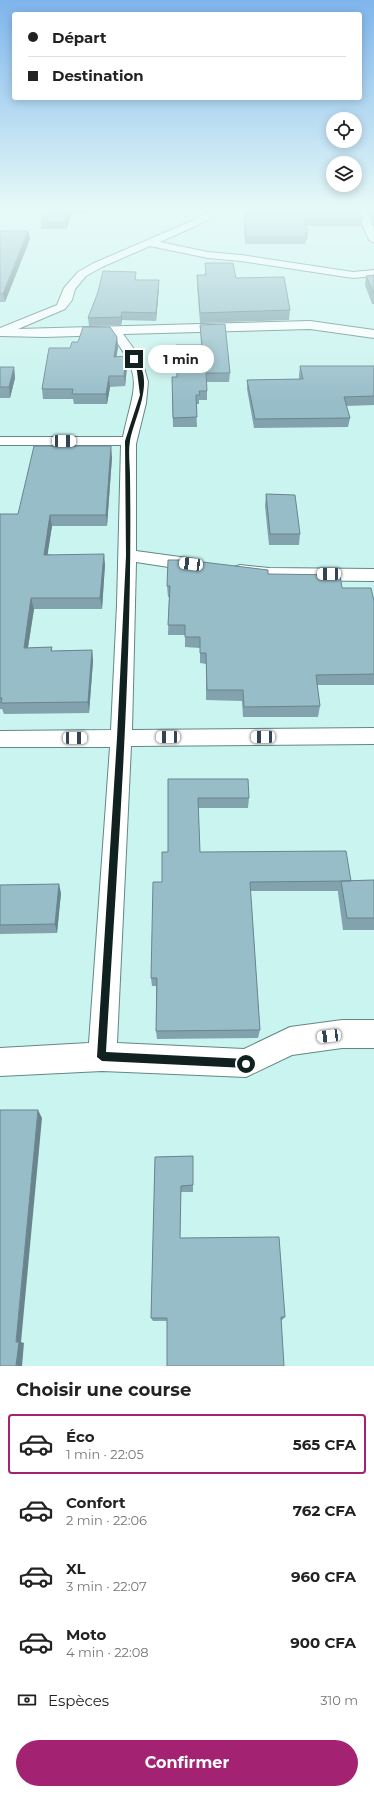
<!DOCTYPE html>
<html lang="fr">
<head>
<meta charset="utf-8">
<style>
  :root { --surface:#fff; --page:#f6f6f6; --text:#222; --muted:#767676; --line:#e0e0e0; --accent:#a32272 }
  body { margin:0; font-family:Montserrat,sans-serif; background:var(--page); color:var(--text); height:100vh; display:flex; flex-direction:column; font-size:15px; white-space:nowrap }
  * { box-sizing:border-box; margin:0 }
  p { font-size:13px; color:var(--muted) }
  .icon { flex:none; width:22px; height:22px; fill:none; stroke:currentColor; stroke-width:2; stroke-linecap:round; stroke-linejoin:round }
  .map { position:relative; height:1366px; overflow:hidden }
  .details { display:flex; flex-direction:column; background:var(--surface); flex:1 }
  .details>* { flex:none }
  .hud { position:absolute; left:12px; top:12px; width:350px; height:88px; border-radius:4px; box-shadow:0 2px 10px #0003; display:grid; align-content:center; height:88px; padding:0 16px; background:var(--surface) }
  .fabs { position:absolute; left:326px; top:112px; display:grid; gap:8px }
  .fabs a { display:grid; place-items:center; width:36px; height:36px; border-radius:50%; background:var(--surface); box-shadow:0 2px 10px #0003; font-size:20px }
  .end { position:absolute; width:18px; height:18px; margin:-9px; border:5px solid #11211f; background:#fff; box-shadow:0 0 0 2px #fff }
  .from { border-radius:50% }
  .bubble { position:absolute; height:28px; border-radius:14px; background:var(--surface); box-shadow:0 2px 10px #0003; font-size:13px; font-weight:700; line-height:28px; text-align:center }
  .car { position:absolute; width:12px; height:24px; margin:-12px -6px; border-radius:5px; box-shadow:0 0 3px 1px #0007; background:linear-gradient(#fff 24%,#345 0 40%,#fff 0 76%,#345 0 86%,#fff 0) }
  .hud b { display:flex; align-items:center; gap:14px; height:38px; font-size:15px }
  .hud b+b { border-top:1px solid var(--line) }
  .hud i { width:10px; height:10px; background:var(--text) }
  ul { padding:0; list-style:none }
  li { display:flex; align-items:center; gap:12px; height:60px; margin:0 8px 6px; padding:0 8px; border:2px solid transparent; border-radius:4px }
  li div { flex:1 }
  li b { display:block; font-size:15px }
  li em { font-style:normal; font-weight:700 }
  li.active { border-color:var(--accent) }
  li>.icon { width:36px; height:36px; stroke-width:1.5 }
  h2 { padding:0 16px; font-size:18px; line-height:48px }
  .pay { display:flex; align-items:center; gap:10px; height:44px; padding:0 16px; font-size:15px }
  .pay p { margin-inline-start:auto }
  .cta { display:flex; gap:8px; margin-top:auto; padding:8px 16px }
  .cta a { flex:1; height:46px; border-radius:24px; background:var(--accent); color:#fff; font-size:16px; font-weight:700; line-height:46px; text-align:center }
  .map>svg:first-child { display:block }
</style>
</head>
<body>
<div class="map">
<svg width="374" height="1366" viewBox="0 0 374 1366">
  <rect width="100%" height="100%" fill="#caf4ef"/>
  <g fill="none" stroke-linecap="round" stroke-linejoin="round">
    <defs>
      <path id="minor" d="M211,210H222L200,224L160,242L208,252L241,255L353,272L374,270V276L353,278L241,261L208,258L150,246L102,267L86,276L75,289L72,300L65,309L18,329L310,321L374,330V338L310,329L123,334L142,360L148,382L146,403L136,444V551L195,559L201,561L204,565L201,569L195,571L136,562L132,730L374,728V744L131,746L117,1043L244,1049L290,1027L342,1020H374V1048H342L292,1055L246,1077L102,1071L0,1076V1048L89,1043L110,747H0V731L111,730L117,605L121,445H0V437H123C133,388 146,378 111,335L44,337L0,336V328L57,305L64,288L78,272L94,263L194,220Z
        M356,210H366L374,229V243L369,240Z
        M240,565L269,568L374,569V581L269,580L234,575L231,571L234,567Z"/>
    </defs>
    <use href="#minor" stroke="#618884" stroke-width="2"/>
    <use href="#minor" fill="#fff" fill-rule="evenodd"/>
  </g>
  <path fill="#82a3ad" d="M45,210H149V212L72,213L66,229H41V222Z
    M244,210H359L363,219L361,226H306L308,233L307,240H306L305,244H245Z
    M368,210H374V225Z
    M0,231H28L30,239L5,302H0Z
    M205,263L236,278L290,310L289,320L200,323L197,285V275H205Z
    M374,275V304H372L365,285L366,276Z
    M136,279V280H159V287L156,321L122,320L121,325L89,326L88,318Z
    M200,325L230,373L229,382H207V400H199V404H196L197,427H173L172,377H177L201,345Z
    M117,337L118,347L116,357L126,356L127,367L125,386L110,387L107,404H74L73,399H43L42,389L70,348L78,342Z
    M300,366H374V405L346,406L350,418L348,427L254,428L247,389V380L299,379V375Z
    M0,367H14L15,378L10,398H0Z
    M112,457L107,526H52L47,554L105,564L102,609H34L28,648L52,647V651L92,650L93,661L89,713L4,714L2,709H0V514H18Z
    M266,494L300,534L299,545H269L265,506Z
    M268,574L342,588L374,601V685H317L320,706L318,717H243L242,701L206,700V664L200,663V648L185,647V635H168L169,597H168L167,586Z
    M168,779L249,798L248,808H198L200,852L351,881L374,880V930H343L338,893V891H250L260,1030L258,1038L157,1039L156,1031V986H152L151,978L162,882L168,852Z
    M0,885L61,893L57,933L0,934Z
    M193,1156V1192H181L180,1238L285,1317L282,1320L153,1321L151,1318L155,1157Z"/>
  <path fill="#6a848d" d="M69,210H71L72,213L66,229L65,222Z
    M28,231L30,239L5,302L3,294Z
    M159,280V287L156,321V313Z
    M122,312V320L121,325V317Z
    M117,337L118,347L115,367L114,357Z
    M126,356L127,367L125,386L124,376Z
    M14,367L15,378L10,398L9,387Z
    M109,376L110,387L107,404L106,394Z
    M111,446L112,457L107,526L106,515Z
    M50,515L52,526L46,565L44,555Z
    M104,554L105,564L102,609L100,598Z
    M31,598L34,609L26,659L24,648Z
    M92,650L93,661L89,713L88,702Z
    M59,884L61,893L57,933L55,924Z
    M38,1110L42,1118L21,1342L24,1343L22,1366H16V1342Z"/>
  <path fill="#97bdc9" stroke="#6a848d" d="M45,210H69L65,222H41Z
    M245,210H359L363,219H304L308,233H305L306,237H245Z
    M0,231H28L3,294H0Z
    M205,263H233L236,278L284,277L290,310L200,313L197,275H206Z
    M103,271L136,272L135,280H159L156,313L122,312L121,317L88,318L98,292Z
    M374,275V294L366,276Z
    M225,324L230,373H206L207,391H199L200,395H196L197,417L173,418L172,377H177L176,345H202L200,325Z
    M83,327H110L117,337L114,357L126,356L124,376H109L106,394H72L73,389H42L49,348H70L72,342H78Z
    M300,366H374V396L344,397L350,418L255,419L247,380L303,379Z
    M0,367H14L9,387H0Z
    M34,446H111L106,515H50L44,555L104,554L100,598H31L24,648L52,647L51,651L92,650L88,702L1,703L2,698H0V514H18Z
    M266,494L295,495L300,534H270Z
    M168,560H186L268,570V574L340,575L342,588H371L374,601V674L316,675L320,706L244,707L243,690H207L206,653H200V637H185V625H168L170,586H167Z
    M168,779H248L249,798H198L200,852L346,851L351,881L250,882L260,1030L156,1031L157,978H151L153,882H162V852H168Z
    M374,880V918H347L341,881Z
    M59,884L55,924L0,925V885Z
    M0,1110H38L16,1342H19L16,1366H0Z
    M193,1156V1185L181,1186L180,1238L279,1237L285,1317H281L284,1366H167V1318H151L155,1157Z"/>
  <linearGradient id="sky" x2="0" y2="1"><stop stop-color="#7eb5ec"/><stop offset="0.52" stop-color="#e7faf8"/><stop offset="1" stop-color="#e7faf8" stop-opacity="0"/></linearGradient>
  <rect width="374" height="402" fill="url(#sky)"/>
  <path fill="#11211f" d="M134,358C157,378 134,418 130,441C128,452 130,465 130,476C133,668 117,861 106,1052L246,1059L251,1064L246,1068L102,1061L97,1057L117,738L126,556L125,441L140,395L137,371L132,359Z"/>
</svg>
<div class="fabs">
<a><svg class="icon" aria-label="locate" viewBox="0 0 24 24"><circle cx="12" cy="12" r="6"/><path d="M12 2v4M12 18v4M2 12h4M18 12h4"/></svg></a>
<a><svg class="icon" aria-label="layers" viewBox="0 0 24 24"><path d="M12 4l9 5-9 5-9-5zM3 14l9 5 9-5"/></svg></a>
</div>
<i class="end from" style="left:246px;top:1064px"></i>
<i class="end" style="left:134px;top:359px"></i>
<div class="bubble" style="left:148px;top:345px;width:66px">1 min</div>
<i class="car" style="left:64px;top:441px;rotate:90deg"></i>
<i class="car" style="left:191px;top:564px;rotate:277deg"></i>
<i class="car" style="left:329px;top:574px;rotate:270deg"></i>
<i class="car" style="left:168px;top:737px;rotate:270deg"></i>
<i class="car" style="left:263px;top:737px;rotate:270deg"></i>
<i class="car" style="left:75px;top:738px;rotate:90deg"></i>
<i class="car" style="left:329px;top:1036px;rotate:263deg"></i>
<div class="hud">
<b><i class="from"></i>Départ</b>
<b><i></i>Destination</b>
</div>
</div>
<section class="details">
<h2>Choisir une course</h2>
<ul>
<li class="active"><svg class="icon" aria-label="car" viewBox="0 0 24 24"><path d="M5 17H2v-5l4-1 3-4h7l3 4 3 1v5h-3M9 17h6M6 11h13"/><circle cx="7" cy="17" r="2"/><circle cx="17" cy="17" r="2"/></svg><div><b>Éco</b><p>1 min · 22:05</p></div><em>565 CFA</em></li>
<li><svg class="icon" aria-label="car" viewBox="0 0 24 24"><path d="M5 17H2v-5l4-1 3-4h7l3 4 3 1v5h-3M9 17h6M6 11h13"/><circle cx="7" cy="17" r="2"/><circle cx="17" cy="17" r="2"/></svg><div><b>Confort</b><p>2 min · 22:06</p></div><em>762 CFA</em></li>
<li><svg class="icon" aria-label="car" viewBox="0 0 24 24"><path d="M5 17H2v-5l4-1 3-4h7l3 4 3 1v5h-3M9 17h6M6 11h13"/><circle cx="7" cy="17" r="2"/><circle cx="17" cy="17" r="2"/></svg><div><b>XL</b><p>3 min · 22:07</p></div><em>960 CFA</em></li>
<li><svg class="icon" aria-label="car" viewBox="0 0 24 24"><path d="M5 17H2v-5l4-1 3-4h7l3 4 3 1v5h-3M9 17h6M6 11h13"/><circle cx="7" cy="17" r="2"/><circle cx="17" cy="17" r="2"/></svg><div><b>Moto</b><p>4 min · 22:08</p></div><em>900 CFA</em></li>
</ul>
<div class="pay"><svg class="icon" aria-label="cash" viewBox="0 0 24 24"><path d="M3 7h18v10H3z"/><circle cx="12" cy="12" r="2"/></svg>Espèces<p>310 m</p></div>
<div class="cta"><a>Confirmer</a></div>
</section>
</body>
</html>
